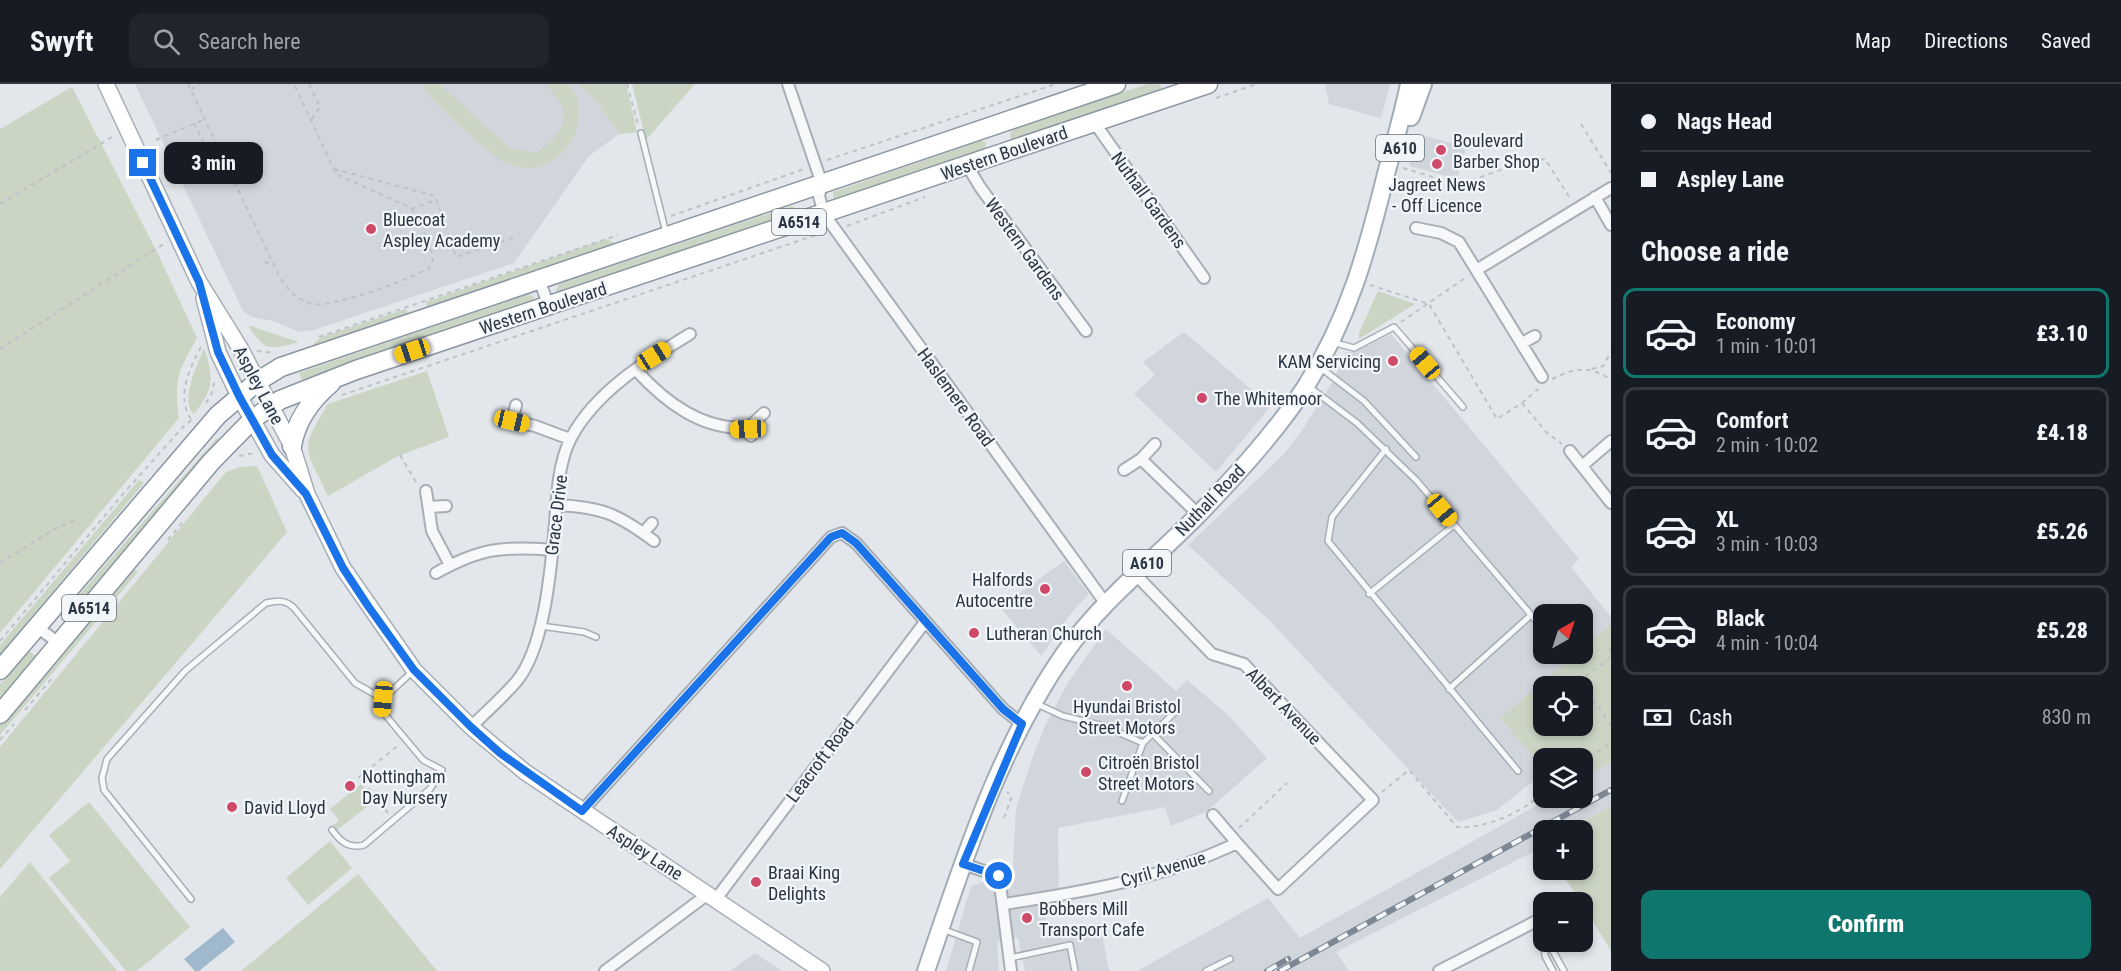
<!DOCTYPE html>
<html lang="en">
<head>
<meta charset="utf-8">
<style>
  :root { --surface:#171b24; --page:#20242c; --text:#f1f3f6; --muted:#9ea1a6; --line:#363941; --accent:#0f766e }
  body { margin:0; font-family:"Roboto Condensed",sans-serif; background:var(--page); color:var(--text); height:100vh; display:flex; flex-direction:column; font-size:22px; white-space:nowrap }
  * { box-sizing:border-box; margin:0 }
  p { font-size:20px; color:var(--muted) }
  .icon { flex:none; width:33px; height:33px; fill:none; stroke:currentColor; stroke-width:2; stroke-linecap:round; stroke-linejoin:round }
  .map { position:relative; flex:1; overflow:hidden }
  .details { display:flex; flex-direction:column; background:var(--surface); width:510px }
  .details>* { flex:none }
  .banner { display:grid; align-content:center; height:132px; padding:0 30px; background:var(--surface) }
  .needle { width:39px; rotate:39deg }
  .fabs { position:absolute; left:1533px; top:520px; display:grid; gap:12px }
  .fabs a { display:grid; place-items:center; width:60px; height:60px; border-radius:12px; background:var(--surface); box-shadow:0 3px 9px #0003; font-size:30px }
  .end { position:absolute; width:27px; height:27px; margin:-14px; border:8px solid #1a73e8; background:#fff; box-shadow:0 0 0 3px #fff }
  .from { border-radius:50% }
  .bubble { position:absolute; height:42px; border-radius:12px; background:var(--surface); box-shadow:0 3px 9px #0003; font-size:20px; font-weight:800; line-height:42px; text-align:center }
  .car { position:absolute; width:18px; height:36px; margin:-18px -9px; border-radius:8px; box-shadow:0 0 4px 2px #0007; background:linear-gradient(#f5c518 24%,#345 0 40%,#f5c518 0 76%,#345 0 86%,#f5c518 0) }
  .banner b { display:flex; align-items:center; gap:21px; height:57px; font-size:22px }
  .banner b+b { border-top:2px solid var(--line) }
  .banner i { width:15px; height:15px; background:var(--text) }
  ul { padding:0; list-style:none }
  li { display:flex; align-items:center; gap:18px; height:90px; margin:0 12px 9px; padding:0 18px; border:3px solid var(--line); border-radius:12px }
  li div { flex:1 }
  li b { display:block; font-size:22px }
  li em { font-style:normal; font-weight:800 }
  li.current { border-color:var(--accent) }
  li>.icon { width:54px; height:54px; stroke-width:1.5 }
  h2 { padding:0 30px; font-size:27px; line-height:72px }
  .pay { display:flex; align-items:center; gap:15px; height:66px; padding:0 30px; font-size:22px }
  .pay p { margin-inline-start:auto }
  .primary-button { display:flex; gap:12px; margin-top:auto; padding:12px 30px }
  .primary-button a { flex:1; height:69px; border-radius:12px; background:var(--accent); color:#fff; font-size:24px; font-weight:800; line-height:69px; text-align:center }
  header { display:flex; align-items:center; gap:36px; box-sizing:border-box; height:84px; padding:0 30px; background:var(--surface); border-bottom:2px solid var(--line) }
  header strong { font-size:28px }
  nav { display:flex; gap:33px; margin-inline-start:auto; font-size:21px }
  .search { width:420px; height:54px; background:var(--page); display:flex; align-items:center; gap:15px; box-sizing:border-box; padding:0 21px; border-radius:12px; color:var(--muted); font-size:22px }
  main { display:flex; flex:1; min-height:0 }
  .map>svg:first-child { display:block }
</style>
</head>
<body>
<header>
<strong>Swyft</strong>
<div class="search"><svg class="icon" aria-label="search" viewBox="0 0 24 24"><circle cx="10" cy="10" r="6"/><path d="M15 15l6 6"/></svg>Search here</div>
<nav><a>Map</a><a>Directions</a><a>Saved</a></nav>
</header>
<main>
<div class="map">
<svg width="1611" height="887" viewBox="0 0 1611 887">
  <rect width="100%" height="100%" fill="#e3e7eb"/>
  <path fill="#d1d6dd" d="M135,0H578L596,17L619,50L589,72L514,179L314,246L299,248L273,237L252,233L243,227Z
    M1325,0H1390L1381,34L1329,20Z
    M1418,50L1466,63L1457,95L1409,82Z
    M1184,248L1271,322L1216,388L1134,310L1155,291L1143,278Z
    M1391,250L1579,475L1571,483L1611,533V540L1583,564L1582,531H1544V570H1576L1500,634L1543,684V690L1497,726L1458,738L1269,536L1188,461L1283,371L1301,348L1333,297L1346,268H1355Z
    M1064,477L1089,510L1072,528L1041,572L1000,523Z
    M1106,545L1176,607L1187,596L1229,632L1267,674L1206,728L1171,742L1165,723L1058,744L1059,820L1043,823L1048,848L1100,839L1109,887H1025L1018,854L997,857L999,887H946L971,802L984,798L1012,799L1016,724L1032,675L1045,642L1067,600Z
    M1611,679V722L1566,747H1544L1543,763L1336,868L1349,887H1137L1268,814L1300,854L1550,714H1582L1583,694Z
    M755,869L782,887H730Z"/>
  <path fill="#cad5c4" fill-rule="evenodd" d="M421,0H439L510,64L536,69C567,48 575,27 545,0H567C599,28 564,96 514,82C493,77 447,29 429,12Z
    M578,0H626L637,48L619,50L596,17Z
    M632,0H695L646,56Z
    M1148,0L1161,1V7L1017,56H1012L1010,52L1012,45Z
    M72,3L158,170L197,254C178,288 174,294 179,334L0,549V45Z
    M980,57L986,58L985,66L839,117L834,116L833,108Z
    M792,122L799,126L797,130L558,210L556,207L559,200Z
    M606,155L617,160L427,224L426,218Z
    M1378,207L1415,220L1359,255V249Z
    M528,210L534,213L531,222L419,255L302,296L299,289Z
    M406,225L408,230L314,262L313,260L322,253Z
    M248,241L299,258C270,266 265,268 248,241Z
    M204,264C214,294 214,305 194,330C179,317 198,280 204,264Z
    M427,287L449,353L398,372L328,412C305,362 298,369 328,320Z
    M217,354L220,357L70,535L63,529Z
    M257,382L287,448L0,785V663L226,388L240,383Z
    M139,396L144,399L0,570V561Z
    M132,484L138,488L0,651V641Z
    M1611,540V679L1583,694L1582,675H1544L1543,684L1500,634L1576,570H1582L1583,564ZM1544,603H1582V642H1544Z
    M29,567L36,572L34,577L0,616V600Z
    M361,700L374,717L336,747L332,742L339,736L330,725Z
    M89,718L190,843L137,887H126L49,794L70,777L49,751Z
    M1611,722V867L1582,819L1559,786H1582V747H1566Z
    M330,757L352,784L308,821L286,794Z
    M30,778L117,887H0V813Z
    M358,790L437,887H241Z"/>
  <path fill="#9fb8cb" d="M223,844L235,858L199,887H195L184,875Z"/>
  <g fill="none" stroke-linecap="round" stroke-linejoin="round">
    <defs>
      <path id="service" d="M641,49L666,149
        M1332,258L1354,264L1394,243L1463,323
        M1321,284L1364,317L1416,373
        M1308,302L1357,339L1417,397L1544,546
        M1386,365L1332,433L1328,457L1518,687
        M1369,510L1454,441
        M541,542L584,548L596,553
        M1565,570L1566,572
        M1449,605L1531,531
        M1037,620L1063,632L1104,642L1143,659
        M1153,650L1209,707
        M1122,717L1143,659L1178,625
        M332,746C341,758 349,765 364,761L430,705L442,686L423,676L382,627L383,615L413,587
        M191,815L104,706L102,694L107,675L185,587L266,519C278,516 286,516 294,524L355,599L383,615
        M942,845L977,858L969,887
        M1544,857L1545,872L1553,887
        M1548,858L1564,887
        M1010,874L1070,861L1075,887
        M1206,887L1230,875"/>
      <path id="minor" d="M788,0L822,100L819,112L824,130L1106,520
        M1094,38L1204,194
        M967,81L980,103L1086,247
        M1595,113L1611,141
        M1416,144L1441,149L1459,158L1542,293
        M1478,185L1611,104
        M539,195L549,223
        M1522,259L1535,252
        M636,286C666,319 702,346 748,344
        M502,335L535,342L570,355
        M512,337L516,321
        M751,352L748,344L764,329
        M1155,360L1141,375L1198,430
        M1570,367L1611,419
        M1582,382L1611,357
        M1124,386L1141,375
        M426,407L432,447L450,481
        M556,421C602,423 618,430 654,457
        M429,423L446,422
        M643,449L652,439
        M436,489C480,464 503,462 552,466
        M37,543L60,560
        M471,643C486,628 502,614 516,598C545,564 551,483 555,440C557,412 558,379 571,354C595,308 647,276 690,250
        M582,727L831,453L842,449L856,459L1003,625L1022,640
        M1213,731L1237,759
        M963,780L999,792L1011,887
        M716,815L925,538
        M1004,820C1084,808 1164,794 1237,759L1278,805L1373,716L1244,580L1212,570L1135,490
        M1540,835L1544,848
        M605,887L708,810
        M1439,887L1544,833"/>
      <path id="secondary" d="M106,0L199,198L240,264L292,362L307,410L343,484L414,586L471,643L525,688L822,887
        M204,214L218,268L239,312L272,371L303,406"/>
      <path id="primary" d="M1411,33L1423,0
        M926,887C963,779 998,665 1064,570C1102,516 1154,476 1200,429C1238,389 1276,348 1306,302C1349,234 1367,167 1386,90C1394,60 1403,30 1409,0"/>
      <path id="trunk" d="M292,362C296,337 312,315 331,299
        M0,586L218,331L258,297L281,283L1116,0
        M0,630L211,378L253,335L280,316L356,286L1208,0"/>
    </defs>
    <use href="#service" stroke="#a8aeb6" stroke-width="8"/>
    <use href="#minor" stroke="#a8aeb6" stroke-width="14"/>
    <use href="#secondary" stroke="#a8aeb6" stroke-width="18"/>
    <use href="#primary" stroke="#a2adb7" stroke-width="20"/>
    <use href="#trunk" stroke="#8b96a2" stroke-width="21"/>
    <path stroke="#bdc2c6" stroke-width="2" stroke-dasharray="4.5 4.5" stroke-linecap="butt" d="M188,0L280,194C288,206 298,217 313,220C332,224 411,195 429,184L433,175L432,169L416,129L409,123L336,90L294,0
      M309,0L320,23L311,36
      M627,0L638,41
      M191,5L201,0
      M1216,14L1257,0
      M194,39L206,63
      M1581,40L1611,89
      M156,56L205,35
      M827,76L1056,0
      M1403,84L1460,101L1518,79L1545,75L1570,114
      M334,85L435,112L456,173L518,152
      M0,120L112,53
      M411,125L436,116
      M671,132L804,85
      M847,142L925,113
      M265,178L274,181
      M1370,201L1429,220L1497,335L1522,319L1538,305
      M1401,238L1468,192
      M319,253L618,151
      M0,265L167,158
      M257,267L275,269
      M1592,285L1603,282L1611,268
      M1552,295C1577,283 1587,282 1611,295
      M342,311L822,149
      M206,319L212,309L215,294
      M1522,319L1547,349L1562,360
      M191,335C175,313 191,281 202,261
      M400,371L417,400
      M239,372L255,369
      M168,456L185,435
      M0,479L53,446L79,434
      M0,557L123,410L182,344L195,333
      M1611,564L1609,575L1579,597L1611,641
      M25,626L54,592
      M0,656L14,640
      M1582,678L1611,659
      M1382,708L1409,686L1457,743C1487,745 1521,728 1544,709
      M388,729L359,693L400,660
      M1004,734L1012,712L1007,708
      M1239,744L1287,699"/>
    <use href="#service" stroke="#f6f8f9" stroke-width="5"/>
    <use href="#minor" stroke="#f6f8f9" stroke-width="10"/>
    <use href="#secondary" stroke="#fff" stroke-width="15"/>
    <use href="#primary" stroke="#fff" stroke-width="16"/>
    <use href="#trunk" stroke="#fff" stroke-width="18"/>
    <defs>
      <path id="rail" d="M1267,887L1288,875
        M1280,887L1611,706"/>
    </defs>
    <use href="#rail" stroke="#7d8895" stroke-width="6"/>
    <use href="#rail" stroke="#f3f6f9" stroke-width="4" stroke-dasharray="11" stroke-linecap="butt"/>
  </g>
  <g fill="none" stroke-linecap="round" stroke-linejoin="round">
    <path stroke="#1a73e8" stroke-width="8" d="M143,79L199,198L218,268L239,312L272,371L306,410L343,484L368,522L414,586L471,643L500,669L582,727L831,453L842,449L856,459L1003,625L1022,640L963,780L999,792"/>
  </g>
  <g fill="#cf4969" stroke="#f3f6f9" stroke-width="2">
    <circle cx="1441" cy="66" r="6"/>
    <circle cx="1437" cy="80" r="6"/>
    <circle cx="371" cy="145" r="6"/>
    <circle cx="1393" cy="277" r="6"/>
    <circle cx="1202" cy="314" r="6"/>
    <circle cx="1045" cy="505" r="6"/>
    <circle cx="974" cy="549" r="6"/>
    <circle cx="1127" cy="602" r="6"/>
    <circle cx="1086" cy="688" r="6"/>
    <circle cx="350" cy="702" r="6"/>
    <circle cx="232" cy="723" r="6"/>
    <circle cx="756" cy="798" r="6"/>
    <circle cx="1027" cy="834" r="6"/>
  </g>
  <g text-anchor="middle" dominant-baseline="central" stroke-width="4.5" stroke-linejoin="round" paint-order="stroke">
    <g fill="#f3f6f9" stroke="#67707a" stroke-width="1.5">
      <rect x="1376" y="51" width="48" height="26" rx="4.5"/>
      <rect x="772" y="125" width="54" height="26" rx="4.5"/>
      <rect x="1123" y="466" width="48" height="26" rx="4.5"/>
      <rect x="62" y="511" width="54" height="26" rx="4.5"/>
    </g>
    <g font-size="16" font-weight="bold" fill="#2b3644">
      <text x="1400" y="64">A610</text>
      <text x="799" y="138">A6514</text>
      <text x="1147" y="479">A610</text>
      <text x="89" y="524">A6514</text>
    </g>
    <g font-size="18" fill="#2b3644" stroke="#f3f6f9" text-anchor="start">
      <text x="1453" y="56">Boulevard<tspan x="1453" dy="21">Barber Shop</tspan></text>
      <text x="1437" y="100" text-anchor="middle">Jagreet News<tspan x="1437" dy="21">- Off Licence</tspan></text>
      <text x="383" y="135">Bluecoat<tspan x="383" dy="21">Aspley Academy</tspan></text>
      <text x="1381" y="277" text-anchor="end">KAM Servicing</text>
      <text x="1214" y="314">The Whitemoor</text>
      <text x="1033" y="495" text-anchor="end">Halfords<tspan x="1033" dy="21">Autocentre</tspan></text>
      <text x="986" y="549">Lutheran Church</text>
      <text x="1127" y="622" text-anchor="middle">Hyundai Bristol<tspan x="1127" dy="21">Street Motors</tspan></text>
      <text x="1098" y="678">Citroën Bristol<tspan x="1098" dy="21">Street Motors</tspan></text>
      <text x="362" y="692">Nottingham<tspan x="362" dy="21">Day Nursery</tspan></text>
      <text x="244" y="723">David Lloyd</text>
      <text x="768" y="788">Braai King<tspan x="768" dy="21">Delights</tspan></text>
      <text x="1039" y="824">Bobbers Mill<tspan x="1039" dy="21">Transport Cafe</tspan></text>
    </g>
    <g font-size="18" fill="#2b3644" stroke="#f3f6f9">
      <text transform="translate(1004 69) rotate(-19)">Western Boulevard</text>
      <text transform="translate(1149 116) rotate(54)">Nuthall Gardens</text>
      <text transform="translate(1025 165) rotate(54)">Western Gardens</text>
      <text transform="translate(543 224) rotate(-18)">Western Boulevard</text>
      <text transform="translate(259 301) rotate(62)">Aspley Lane</text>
      <text transform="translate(956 313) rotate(54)">Haslemere Road</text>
      <text transform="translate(1210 416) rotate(-46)">Nuthall Road</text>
      <text transform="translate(556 431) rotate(-83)">Grace Drive</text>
      <text transform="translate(1284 622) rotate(46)">Albert Avenue</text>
      <text transform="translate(820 676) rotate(-53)">Leacroft Road</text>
      <text transform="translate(645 768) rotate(33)">Aspley Lane</text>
      <text transform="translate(1163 785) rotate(-16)">Cyril Avenue</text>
    </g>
  </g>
</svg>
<div class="fabs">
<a><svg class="needle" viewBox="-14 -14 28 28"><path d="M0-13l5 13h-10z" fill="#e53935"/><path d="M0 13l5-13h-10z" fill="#9ea1a6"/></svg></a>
<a><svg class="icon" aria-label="locate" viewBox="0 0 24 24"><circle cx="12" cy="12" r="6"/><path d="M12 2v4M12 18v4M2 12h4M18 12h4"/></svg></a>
<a><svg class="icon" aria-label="layers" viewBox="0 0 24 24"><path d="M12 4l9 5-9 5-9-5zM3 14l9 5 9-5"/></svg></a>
<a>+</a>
<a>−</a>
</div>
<i class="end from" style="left:999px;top:792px"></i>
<i class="end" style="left:143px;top:79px"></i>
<div class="bubble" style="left:164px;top:58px;width:99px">3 min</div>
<i class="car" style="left:412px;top:267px;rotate:252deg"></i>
<i class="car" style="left:654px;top:272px;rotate:58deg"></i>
<i class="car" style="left:1425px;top:279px;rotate:320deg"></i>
<i class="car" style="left:512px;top:337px;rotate:103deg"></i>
<i class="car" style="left:748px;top:345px;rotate:268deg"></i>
<i class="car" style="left:1442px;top:426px;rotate:140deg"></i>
<i class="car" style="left:383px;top:615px;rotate:185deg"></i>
</div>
<section class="details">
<div class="banner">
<b><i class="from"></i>Nags Head</b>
<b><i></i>Aspley Lane</b>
</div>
<h2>Choose a ride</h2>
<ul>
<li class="current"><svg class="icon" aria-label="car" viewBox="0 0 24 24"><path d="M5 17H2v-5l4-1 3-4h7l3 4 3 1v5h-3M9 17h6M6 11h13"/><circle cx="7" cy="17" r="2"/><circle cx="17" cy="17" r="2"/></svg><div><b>Economy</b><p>1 min · 10:01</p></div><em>£3.10</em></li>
<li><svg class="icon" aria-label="car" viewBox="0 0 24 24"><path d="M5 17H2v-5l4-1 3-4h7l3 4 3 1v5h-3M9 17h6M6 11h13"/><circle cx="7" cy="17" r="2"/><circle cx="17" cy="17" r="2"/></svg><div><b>Comfort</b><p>2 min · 10:02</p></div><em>£4.18</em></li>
<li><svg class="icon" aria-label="car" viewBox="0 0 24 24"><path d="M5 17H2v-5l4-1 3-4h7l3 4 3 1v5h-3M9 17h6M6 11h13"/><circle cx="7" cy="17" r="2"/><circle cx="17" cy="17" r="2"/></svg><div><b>XL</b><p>3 min · 10:03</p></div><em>£5.26</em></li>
<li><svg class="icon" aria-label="car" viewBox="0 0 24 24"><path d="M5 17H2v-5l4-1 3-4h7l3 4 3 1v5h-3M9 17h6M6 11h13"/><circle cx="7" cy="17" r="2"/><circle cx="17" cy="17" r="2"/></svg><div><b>Black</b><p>4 min · 10:04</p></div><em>£5.28</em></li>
</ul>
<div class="pay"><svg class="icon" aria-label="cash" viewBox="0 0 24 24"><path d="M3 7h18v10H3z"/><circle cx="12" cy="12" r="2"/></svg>Cash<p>830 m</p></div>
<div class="primary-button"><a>Confirm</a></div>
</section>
</main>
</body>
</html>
